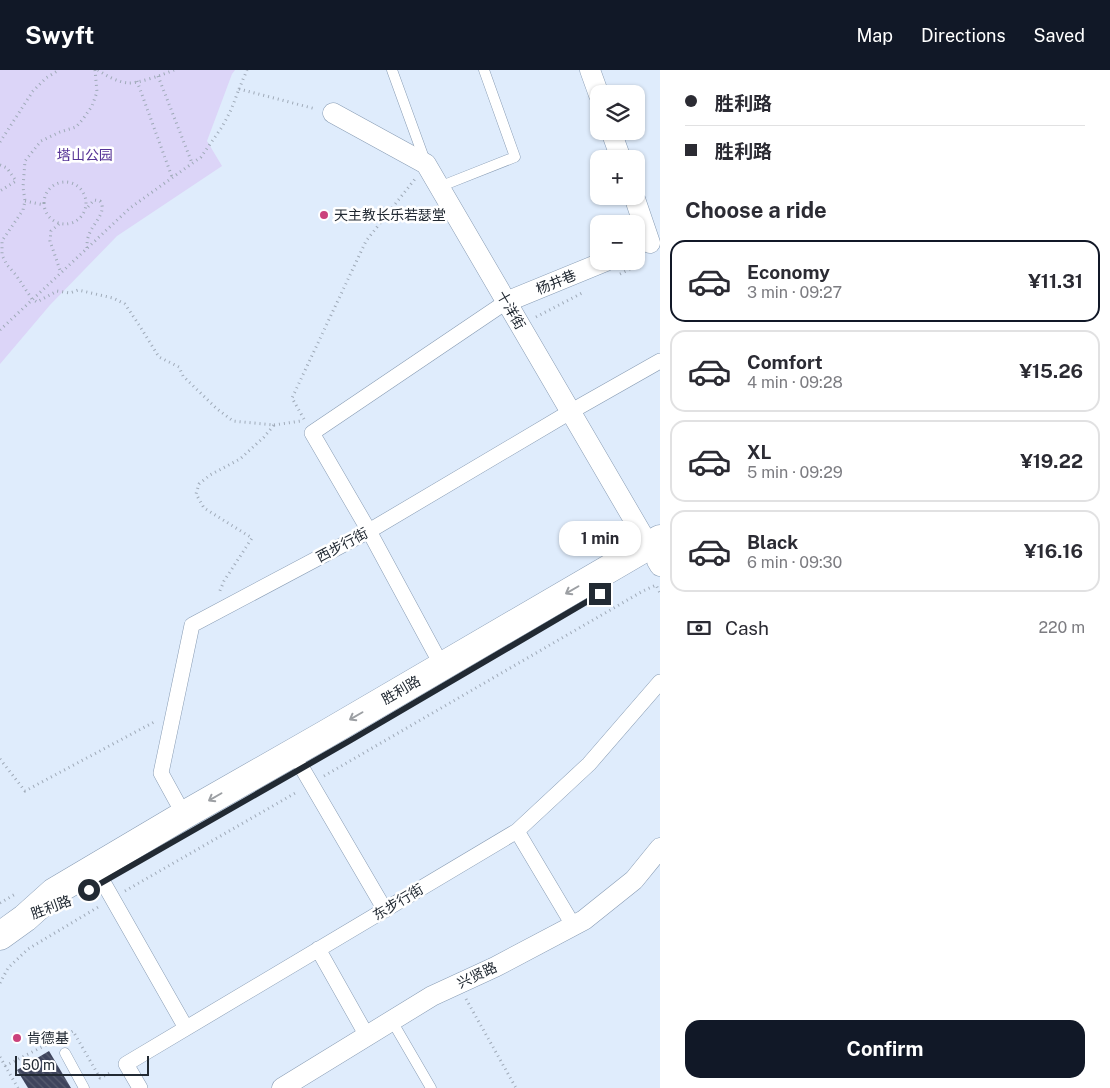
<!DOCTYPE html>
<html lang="en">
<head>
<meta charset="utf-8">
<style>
  :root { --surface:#fff; --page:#f2f2f3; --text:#2b2b33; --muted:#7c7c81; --line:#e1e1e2; --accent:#111827 }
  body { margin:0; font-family:"Public Sans","Noto Sans SC",sans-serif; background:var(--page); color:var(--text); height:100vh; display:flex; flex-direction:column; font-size:19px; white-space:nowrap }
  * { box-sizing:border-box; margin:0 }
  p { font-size:16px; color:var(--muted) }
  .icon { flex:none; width:28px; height:28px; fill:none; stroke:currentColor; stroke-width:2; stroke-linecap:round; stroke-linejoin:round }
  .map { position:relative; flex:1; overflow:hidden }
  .drawer { display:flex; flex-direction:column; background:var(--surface); width:450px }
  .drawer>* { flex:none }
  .hud { display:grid; align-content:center; height:110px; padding:0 25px; background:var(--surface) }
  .buttons { position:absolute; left:590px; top:15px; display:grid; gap:10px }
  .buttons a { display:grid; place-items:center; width:55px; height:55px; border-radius:10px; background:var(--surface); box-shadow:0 1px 4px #0004; font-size:25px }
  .scale { position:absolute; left:15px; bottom:12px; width:134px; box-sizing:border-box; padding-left:5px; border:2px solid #222a33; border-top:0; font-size:14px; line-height:18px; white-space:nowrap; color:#222a33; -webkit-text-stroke:4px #fff; paint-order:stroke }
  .end { position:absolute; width:22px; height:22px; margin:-11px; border:6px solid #222a33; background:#fff; box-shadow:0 0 0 2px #fff }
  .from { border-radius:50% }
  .bubble { position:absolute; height:35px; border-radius:15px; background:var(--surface); box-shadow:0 1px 4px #0004; font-size:16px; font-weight:700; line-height:35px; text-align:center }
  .hud b { display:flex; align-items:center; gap:18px; height:48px; font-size:19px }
  .hud b+b { border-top:1px solid var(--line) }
  .hud i { width:12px; height:12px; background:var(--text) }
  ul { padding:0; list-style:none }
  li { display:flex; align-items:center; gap:15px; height:82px; margin:0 10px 8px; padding:0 15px; border:2px solid var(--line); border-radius:15px }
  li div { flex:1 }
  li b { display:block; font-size:19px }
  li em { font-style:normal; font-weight:700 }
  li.selected { border-color:var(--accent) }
  li>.icon { width:45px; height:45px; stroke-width:1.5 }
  h2 { padding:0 25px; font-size:22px; line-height:60px }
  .pay { display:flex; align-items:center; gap:12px; height:55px; padding:0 25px; font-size:19px }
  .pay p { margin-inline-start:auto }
  .action { display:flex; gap:10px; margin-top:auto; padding:10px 25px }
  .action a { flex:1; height:58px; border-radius:15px; background:var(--accent); color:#fff; font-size:20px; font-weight:700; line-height:58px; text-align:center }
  header { display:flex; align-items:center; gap:30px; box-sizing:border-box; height:70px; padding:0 25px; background:var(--accent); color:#fff }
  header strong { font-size:24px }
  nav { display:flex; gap:28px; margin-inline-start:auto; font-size:18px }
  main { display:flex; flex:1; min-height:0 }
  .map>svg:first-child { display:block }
</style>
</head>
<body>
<header>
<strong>Swyft</strong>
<nav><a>Map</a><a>Directions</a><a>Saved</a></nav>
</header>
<main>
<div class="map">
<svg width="660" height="1018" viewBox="0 0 660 1018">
  <defs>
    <pattern id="building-back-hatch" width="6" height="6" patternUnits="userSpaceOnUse" patternTransform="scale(1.25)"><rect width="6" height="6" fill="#3e445c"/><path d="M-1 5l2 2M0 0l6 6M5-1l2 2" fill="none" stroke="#575d70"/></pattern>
  </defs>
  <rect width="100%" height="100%" fill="#dfecfc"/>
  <path fill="#dcd5f8" d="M0,0H235L232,4L207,71L222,96L117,166L50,235L0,294Z"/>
  <path fill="url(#building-back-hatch)" d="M49,981L71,1018H28L17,1000Z"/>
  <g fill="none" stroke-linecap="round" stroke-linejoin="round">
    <defs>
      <path id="service" d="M392,0L425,91
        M439,117L515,87L484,0
        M392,951L431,1018
        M65,983L84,1018"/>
      <path id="pedestrian" d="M442,596L369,461L312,363L506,232
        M302,698L385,840
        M184,745L161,703L192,555L369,461L570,342L660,291
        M517,761L573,855
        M103,812L186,958
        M318,879L367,966
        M140,1018L126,994L517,761L589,694L660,612"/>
      <path id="minor" d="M590,0L599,25
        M333,43L426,94L649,476
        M611,61L621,89
        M634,126L650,173
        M506,232L606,191
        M657,491L660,496
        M282,1018L432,926L495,897L584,850L634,810L660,778"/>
      <path id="secondary" d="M0,866L25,848L54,822L184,745L326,664L660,469"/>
    </defs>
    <use href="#service" stroke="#889cb4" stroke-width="11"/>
    <use href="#pedestrian" stroke="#889cb4" stroke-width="16"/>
    <use href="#minor" stroke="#889cb4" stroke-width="21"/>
    <use href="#secondary" stroke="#889cb4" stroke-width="29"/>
    <path stroke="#9faab8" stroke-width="3" stroke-dasharray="1 4" stroke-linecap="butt" d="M95,0L97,22L92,36L83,49L76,57L60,62L41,71L25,91L23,117L25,131L23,140L2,171V185L7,195L16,205L32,229L37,232L57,221L70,223L78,220L113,228L125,234L141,258L159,287L179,297L183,306L216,338L233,351L274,355L264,367L240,389L210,405L199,414L196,424L204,438L252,468L224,511L219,523
      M98,0C106,6 118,12 128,13C137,14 165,4 174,0
      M158,6L192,93
      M137,11L172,107
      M239,19L316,39
      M239,19L247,0
      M0,72L33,21L46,8L59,0
      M0,95L7,98L16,111L0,121
      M636,98L640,110
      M44 133a21 21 0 1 1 42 0a21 21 0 1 1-42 0Z
      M25,131L44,135
      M59,154L51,161L50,171L61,203
      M87,178C87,174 87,169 89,165C92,154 108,142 100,131L94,130L87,138
      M620,204L646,191
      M536,247L584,222
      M0,260L130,138L201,87L222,57L231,40L239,19
      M304,349L292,328L366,171L415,109
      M274,355L301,351
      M0,689L25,721L156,651
      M324,706L643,521L656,515L660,523
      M125,821L297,722
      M0,833L17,823
      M0,913L8,898L28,879L100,836
      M466,929L516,1018
      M0,987L18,1018
      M5,996L73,961L100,1008L112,1002"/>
    <use href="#service" stroke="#fff" stroke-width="10"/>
    <use href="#pedestrian" stroke="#fff" stroke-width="15"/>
    <use href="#minor" stroke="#fff" stroke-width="20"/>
    <use href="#secondary" stroke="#fff" stroke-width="28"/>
  </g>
  <defs><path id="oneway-shaft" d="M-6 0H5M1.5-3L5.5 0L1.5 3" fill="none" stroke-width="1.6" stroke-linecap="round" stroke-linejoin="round" transform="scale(1.25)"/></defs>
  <g stroke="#9c9fa3">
    <use href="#oneway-shaft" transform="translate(572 520) rotate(150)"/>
    <use href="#oneway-shaft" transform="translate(356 646) rotate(150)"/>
    <use href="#oneway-shaft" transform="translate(215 727) rotate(150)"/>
  </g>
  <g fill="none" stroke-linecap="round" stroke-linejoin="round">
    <path stroke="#222a33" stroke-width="6" d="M89,820L351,670L600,524"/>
  </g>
  <g fill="#cb427c" stroke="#fff" stroke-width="2">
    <circle cx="324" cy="145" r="5"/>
    <circle cx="17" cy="968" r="5"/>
  </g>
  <g text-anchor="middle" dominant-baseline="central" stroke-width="5" stroke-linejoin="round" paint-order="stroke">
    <g font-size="14" fill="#563396" stroke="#fff">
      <text x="85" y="85">塔山公园</text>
    </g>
    <g font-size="14" fill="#222a33" stroke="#fff" text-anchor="start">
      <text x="334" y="145">天主教长乐若瑟堂</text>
      <text x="27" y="968">肯德基</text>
    </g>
    <g font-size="14" fill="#222a33" stroke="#fff">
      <text transform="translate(556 212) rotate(-22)">杨井巷</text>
      <text transform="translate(511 240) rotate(60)">十洋街</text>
      <text transform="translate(342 475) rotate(-28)">西步行街</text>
      <text transform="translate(401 620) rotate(-30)">胜利路</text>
      <text transform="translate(398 832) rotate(-31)">东步行街</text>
      <text transform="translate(51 837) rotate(-20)">胜利路</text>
      <text transform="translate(477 905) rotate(-25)">兴贤路</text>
    </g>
  </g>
</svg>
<div class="buttons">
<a><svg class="icon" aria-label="layers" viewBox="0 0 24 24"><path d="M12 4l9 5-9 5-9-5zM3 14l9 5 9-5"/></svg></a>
<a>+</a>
<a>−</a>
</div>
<div class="scale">50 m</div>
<i class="end from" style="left:89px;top:820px"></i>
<i class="end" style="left:600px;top:524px"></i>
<div class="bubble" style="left:559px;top:451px;width:82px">1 min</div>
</div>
<section class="drawer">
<div class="hud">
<b><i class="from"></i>胜利路</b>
<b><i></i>胜利路</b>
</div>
<h2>Choose a ride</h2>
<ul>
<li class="selected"><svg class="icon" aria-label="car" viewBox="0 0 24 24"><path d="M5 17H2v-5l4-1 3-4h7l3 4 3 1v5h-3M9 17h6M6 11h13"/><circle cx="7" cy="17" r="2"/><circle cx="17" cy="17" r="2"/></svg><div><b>Economy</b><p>3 min · 09:27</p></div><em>¥11.31</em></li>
<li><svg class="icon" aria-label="car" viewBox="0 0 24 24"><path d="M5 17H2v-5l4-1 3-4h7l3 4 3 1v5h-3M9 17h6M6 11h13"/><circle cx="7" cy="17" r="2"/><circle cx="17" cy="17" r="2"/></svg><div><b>Comfort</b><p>4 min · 09:28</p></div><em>¥15.26</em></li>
<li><svg class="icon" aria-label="car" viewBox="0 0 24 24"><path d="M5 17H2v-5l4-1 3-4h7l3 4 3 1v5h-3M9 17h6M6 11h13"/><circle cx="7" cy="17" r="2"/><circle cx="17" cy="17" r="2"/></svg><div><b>XL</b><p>5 min · 09:29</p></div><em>¥19.22</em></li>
<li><svg class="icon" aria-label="car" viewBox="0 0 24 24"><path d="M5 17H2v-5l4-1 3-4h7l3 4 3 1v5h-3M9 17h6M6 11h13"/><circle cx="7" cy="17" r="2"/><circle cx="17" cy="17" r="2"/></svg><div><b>Black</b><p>6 min · 09:30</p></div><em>¥16.16</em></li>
</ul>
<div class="pay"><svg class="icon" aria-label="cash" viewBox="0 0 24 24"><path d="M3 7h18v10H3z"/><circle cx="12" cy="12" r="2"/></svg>Cash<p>220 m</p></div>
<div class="action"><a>Confirm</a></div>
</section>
</main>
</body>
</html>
